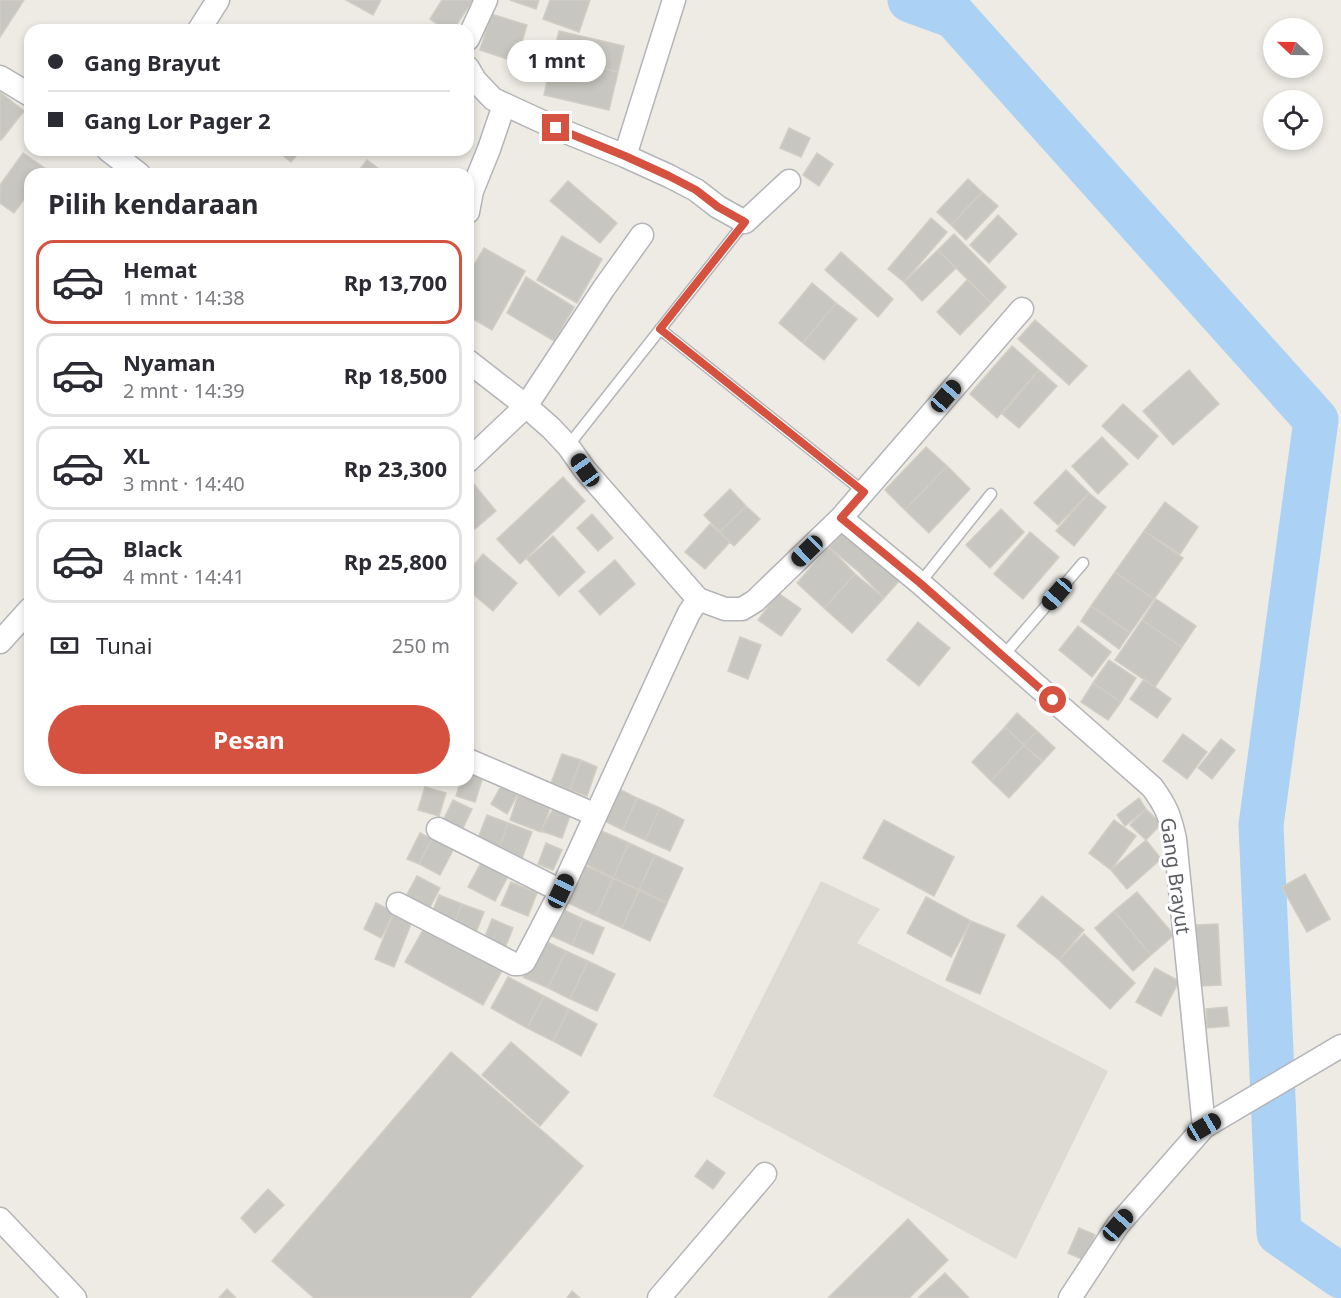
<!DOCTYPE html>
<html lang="id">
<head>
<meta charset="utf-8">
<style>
  :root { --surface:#fff; --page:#f7f7f7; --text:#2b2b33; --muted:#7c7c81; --line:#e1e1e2; --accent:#d65240 }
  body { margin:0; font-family:"Noto Sans",sans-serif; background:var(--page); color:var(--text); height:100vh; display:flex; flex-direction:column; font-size:22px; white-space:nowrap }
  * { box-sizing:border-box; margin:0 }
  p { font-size:20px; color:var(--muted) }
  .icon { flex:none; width:33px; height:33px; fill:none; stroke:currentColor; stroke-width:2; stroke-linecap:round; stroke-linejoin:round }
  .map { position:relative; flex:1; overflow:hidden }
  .panel { position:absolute; left:24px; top:168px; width:450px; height:618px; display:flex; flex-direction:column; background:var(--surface); border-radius:18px; box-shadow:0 3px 9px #0003 }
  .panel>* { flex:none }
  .banner { position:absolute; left:24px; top:24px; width:450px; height:132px; border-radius:18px; box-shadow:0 3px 9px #0003; display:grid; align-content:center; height:132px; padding:0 24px; background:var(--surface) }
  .needle { width:39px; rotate:292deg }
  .controls { position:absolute; left:1263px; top:18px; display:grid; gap:12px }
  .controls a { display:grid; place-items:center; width:60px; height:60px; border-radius:50%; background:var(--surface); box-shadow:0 3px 9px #0003; font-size:30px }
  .end { position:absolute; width:27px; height:27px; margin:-14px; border:8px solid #d65240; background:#fff; box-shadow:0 0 0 3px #fff }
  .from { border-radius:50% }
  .bubble { position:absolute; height:42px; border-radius:21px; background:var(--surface); box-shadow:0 3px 9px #0003; font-size:20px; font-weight:700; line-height:42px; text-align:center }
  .car { position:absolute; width:18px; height:36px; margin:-18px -9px; border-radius:8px; box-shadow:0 0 4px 2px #0007; background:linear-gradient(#222 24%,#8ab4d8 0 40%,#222 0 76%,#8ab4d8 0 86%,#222 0) }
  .banner b { display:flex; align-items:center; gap:21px; height:57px; font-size:22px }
  .banner b+b { border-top:2px solid var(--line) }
  .banner i { width:15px; height:15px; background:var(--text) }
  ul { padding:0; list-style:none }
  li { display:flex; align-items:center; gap:18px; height:84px; margin:0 12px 9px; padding:0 12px; border:3px solid var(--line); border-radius:18px }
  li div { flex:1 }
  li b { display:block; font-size:22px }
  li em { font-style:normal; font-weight:700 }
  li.selected { border-color:var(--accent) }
  li>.icon { width:54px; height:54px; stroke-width:1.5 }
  h2 { padding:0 24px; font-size:27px; line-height:72px }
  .pay { display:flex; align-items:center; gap:15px; height:66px; padding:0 24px; font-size:22px }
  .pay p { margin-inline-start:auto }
  .cta { display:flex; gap:12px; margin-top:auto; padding:12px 24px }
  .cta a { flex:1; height:69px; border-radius:36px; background:var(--accent); color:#fff; font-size:24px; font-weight:700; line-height:69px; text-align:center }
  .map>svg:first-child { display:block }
</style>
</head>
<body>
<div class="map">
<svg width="1341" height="1298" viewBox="0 0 1341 1298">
  <rect width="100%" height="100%" fill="#edebe4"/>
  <path fill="#dcdad2" d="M821,881L880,909L857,943L1108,1071L1016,1259L713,1096Z"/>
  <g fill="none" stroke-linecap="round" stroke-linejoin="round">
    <path stroke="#abd2f5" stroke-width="45" d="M910,0L954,16L1316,420L1261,825L1279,1233L1341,1276"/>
  </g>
  <path fill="#c8c6c0" stroke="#d1cdc3" stroke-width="1.5" d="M0,0H24L0,37Z
    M346,0H381L373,15Z
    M442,0H473L453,30H446L430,19Z
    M510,0H539L536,9Z
    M550,0H590L579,32L543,19Z
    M491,14L527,25L516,62L480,50Z
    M559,31L624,46L618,72L553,56Z
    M553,56L618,72L609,110L544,95Z
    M0,92L24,111L1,140L0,139Z
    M789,128L810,138L801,157L780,148Z
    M276,150H301L291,162Z
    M23,153L46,169L42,174H30V191L14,213L0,203V185Z
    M817,153L833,164L819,186L803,175Z
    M367,160L386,174H356Z
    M968,179L982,192L951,225L937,212Z
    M568,181L617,223L600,243L550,201Z
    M982,192L998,206L966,240L951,225Z
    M998,215L1017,234L989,263L970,245Z
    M931,218L947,232L904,282L888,269Z
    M954,234L1006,287L991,303L938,250Z
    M562,236L602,259L577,303L537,280Z
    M484,248L525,271L492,330L468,316V275Z
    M938,250L956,268L922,301L904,282Z
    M841,252L893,299L878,317L825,270Z
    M526,277L574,307L554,341L507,313Z
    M967,280L991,303L960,335L937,312Z
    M812,283L836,303L803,343L779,323Z
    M836,303L857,319L824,360L803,343Z
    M1035,320L1087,366L1069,385L1018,339Z
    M1012,346L1039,370L997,418L970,394Z
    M1039,370L1057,386L1019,428L1002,414Z
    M1189,370L1219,404L1173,445L1143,411Z
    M1123,404L1158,436L1138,459L1102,426Z
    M1102,437L1128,464L1098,494L1072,466Z
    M926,447L947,466L905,510L885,490Z
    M947,466L970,489L929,533L905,510Z
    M1066,470L1089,493L1058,525L1034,503Z
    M563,477L585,501L520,564L497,539Z
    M473,483L496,511L475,529L468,521V487Z
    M730,489L746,506L720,532L704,515Z
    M1089,493L1106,507L1074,546L1056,531Z
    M1165,502L1198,527L1180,554L1144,531Z
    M746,506L760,519L734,546L720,532Z
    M1001,509L1024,532L990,568L966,545Z
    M592,514L613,538L598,551L577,528Z
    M710,524L730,542L705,569L685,552Z
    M845,531L899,581L884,598L858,571L829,547Z
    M1144,531L1183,558L1154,599L1115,572Z
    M1030,532L1059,557L1023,599L994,574Z
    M553,536L585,572L559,596L527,559Z
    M829,547L855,574L824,608L797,583Z
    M483,554L517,583L493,611L468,590V572Z
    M615,560L635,584L600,615L579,591Z
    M1115,572L1154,599L1130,633L1091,606Z
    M855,574L884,598L852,633L824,608Z
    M778,593L801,609L781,636L758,620Z
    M1156,599L1196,626L1182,647L1142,620Z
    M1091,606L1130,633L1119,649L1081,621Z
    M1142,620L1182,647L1155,687L1115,660Z
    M918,622L950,648L919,686L887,660Z
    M1078,626L1111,652L1092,677L1059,650Z
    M740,637L761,645L748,679L728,671Z
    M1109,660L1136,678L1121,702L1093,683Z
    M1144,679L1171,699L1157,718L1130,699Z
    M1093,683L1121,702L1108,720L1081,702Z
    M1017,713L1037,731L1024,745L1005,727Z
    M1005,727L1024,745L991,781L972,762Z
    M1037,731L1055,748L1043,761L1024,745Z
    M1183,734L1207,752L1187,779L1163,761Z
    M1221,739L1235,750L1212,779L1198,768Z
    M1024,745L1042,762L1009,798L991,781Z
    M562,754L581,760L570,790L551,783Z
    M581,760L597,767L587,796L570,790Z
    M468,772L483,777L475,802L456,796L461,780H468Z
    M504,781L520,790L507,814L491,804Z
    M425,787L446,793L439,816L418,810Z
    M617,788L637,798L623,830L602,820Z
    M520,790L552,803L541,832L510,820Z
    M637,798L660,808L645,840L623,830Z
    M1139,798L1146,809L1125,826L1117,815Z
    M453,800L472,809L461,832L442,823Z
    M660,808L684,820L670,851L645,840Z
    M553,809L570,816L562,838L541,831Z
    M1146,809L1161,824L1146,840L1130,825Z
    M487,815L508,823L499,849L477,841Z
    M884,820L954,857L934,896L863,858Z
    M1114,820L1136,836L1111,870L1089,853Z
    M508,823L532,832L522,858L499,849Z
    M597,829L629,843L613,878L582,862Z
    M420,833L432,839L419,864L407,859Z
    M432,839L453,850L440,875L419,864Z
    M1146,840L1161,859L1127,889L1111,870Z
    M546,843L562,850L553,870L538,864Z
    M629,843L655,855L639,890L613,878Z
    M655,855L683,868L667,903L639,890Z
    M482,861L508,876L495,901L468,887Z
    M583,865L613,878L596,916L566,902Z
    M1305,874L1330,919L1307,932L1282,887Z
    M417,876L440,888L427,913L404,900Z
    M613,878L639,890L622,928L596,916Z
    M511,882L537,893L528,916L501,905Z
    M639,890L667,903L650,941L622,928Z
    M1137,892L1174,935L1151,955L1114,911Z
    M439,895L462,904L453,927L430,918Z
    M1042,896L1084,930L1059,960L1017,926Z
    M926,897L971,921L951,957L907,933Z
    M376,903L394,912L381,938L364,929Z
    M462,904L484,912L475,935L453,927Z
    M557,907L583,919L572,945L545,933Z
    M1114,911L1151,955L1133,971L1095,928Z
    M394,912L413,919L394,967L375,959Z
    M492,919L513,928L503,953L482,944Z
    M583,919L604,928L593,954L572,945Z
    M971,921L1005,935L980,994L946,980Z
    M427,923L504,967L483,1005L405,962Z
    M1218,924L1221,985L1199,986L1196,925Z
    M1084,934L1135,983L1110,1009L1059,960Z
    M541,939L566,951L548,988L523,977Z
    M566,951L588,961L570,999L548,988Z
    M588,961L615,974L597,1011L570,999Z
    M1155,968L1179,981L1161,1016L1136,1002Z
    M508,977L544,996L527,1028L491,1008Z
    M544,996L569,1009L553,1041L527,1028Z
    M1227,1007L1229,1026L1207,1028L1206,1009Z
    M569,1009L597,1024L581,1056L553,1041Z
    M511,1042L569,1092L540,1126L482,1075Z
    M451,1052L583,1166L470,1298H314L272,1261Z
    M707,1160L725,1173L713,1189L695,1176Z
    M268,1189L284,1205L255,1233L241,1218Z
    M908,1219L948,1260L909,1298H828Z
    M1079,1228L1095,1235L1084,1260L1068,1253Z
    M945,1273L969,1298H918Z
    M227,1289L236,1298H219Z
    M572,1291L580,1298H567Z"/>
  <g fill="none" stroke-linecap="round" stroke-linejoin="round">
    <defs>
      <path id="lane" d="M660,329L864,492
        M568,446L745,222
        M920,583L991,494
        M1003,656L1083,563"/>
      <path id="street" d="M199,30L218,0
        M468,39L486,0
        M468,68L475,80L493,99L556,128L625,156L669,176L696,190L718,207L745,222L789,181
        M0,77L30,95
        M108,150L139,174
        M625,156L674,0
        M468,212L472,191L489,149L504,105
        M642,235L604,288L526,406L551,428L568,446L585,470L698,599L725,609H742L755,601L841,518L1022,309
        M468,361L526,406L468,461
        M841,518L920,583L1152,787C1166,806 1170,816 1175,839L1204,1127
        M0,642L30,609
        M468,760L596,815
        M438,829L561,891
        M398,904L514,964H519L524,962L561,891L677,638L689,613L698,599
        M0,1219L75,1298
        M659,1298L765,1174
        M1070,1298L1118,1225L1204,1127L1341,1046"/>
    </defs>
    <use href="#lane" stroke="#b4b5b9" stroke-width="13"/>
    <use href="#street" stroke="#b4b5b9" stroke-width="25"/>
    <use href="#lane" stroke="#fff" stroke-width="10"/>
    <use href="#street" stroke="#fff" stroke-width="22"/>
  </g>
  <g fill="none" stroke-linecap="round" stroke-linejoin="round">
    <path stroke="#d65240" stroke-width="8" d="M556,128L625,156L669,176L696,190L718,207L745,222L660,329L864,492L841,518L920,583L1053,700"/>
  </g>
  <g text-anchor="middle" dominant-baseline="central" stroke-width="6" stroke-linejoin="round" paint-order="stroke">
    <g font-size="20" fill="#5c5e63" stroke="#fff">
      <text transform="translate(1176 876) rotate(82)">Gang Brayut</text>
    </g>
  </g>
</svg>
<div class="controls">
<a><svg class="needle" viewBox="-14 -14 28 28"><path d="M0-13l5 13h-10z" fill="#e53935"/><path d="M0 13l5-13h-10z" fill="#7c7c81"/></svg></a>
<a><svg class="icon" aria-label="locate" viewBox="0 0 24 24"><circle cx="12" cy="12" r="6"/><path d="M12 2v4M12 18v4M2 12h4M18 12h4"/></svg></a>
</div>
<i class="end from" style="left:1053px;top:700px"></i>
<i class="end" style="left:556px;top:128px"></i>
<div class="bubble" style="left:507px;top:40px;width:99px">1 mnt</div>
<i class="car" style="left:946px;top:396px;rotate:41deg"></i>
<i class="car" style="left:585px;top:470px;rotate:325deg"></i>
<i class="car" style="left:807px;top:551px;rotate:226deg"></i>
<i class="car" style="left:1057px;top:594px;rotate:221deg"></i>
<i class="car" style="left:561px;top:891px;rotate:25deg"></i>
<i class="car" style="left:1204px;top:1127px;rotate:60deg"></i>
<i class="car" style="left:1118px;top:1225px;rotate:41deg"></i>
<div class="banner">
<b><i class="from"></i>Gang Brayut</b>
<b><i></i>Gang Lor Pager 2</b>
</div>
<section class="panel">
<h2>Pilih kendaraan</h2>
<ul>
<li class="selected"><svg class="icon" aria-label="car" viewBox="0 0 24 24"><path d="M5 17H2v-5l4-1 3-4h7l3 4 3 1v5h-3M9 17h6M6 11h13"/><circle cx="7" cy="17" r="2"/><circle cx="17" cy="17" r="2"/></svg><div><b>Hemat</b><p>1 mnt · 14:38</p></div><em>Rp 13,700</em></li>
<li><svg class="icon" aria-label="car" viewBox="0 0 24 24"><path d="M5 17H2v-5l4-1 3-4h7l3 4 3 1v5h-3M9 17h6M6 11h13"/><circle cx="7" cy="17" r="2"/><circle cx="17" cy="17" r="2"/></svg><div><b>Nyaman</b><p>2 mnt · 14:39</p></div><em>Rp 18,500</em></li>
<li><svg class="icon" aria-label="car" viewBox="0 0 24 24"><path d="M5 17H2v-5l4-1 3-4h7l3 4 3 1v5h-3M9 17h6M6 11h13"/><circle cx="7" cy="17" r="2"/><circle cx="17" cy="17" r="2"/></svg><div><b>XL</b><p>3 mnt · 14:40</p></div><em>Rp 23,300</em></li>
<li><svg class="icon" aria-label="car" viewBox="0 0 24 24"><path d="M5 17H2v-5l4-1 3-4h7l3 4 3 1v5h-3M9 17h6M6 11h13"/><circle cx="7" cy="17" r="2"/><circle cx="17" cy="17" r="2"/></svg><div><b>Black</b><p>4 mnt · 14:41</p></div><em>Rp 25,800</em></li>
</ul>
<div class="pay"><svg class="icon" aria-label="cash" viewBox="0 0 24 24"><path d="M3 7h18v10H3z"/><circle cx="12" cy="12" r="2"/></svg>Tunai<p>250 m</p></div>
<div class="cta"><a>Pesan</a></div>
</section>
</div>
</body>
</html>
